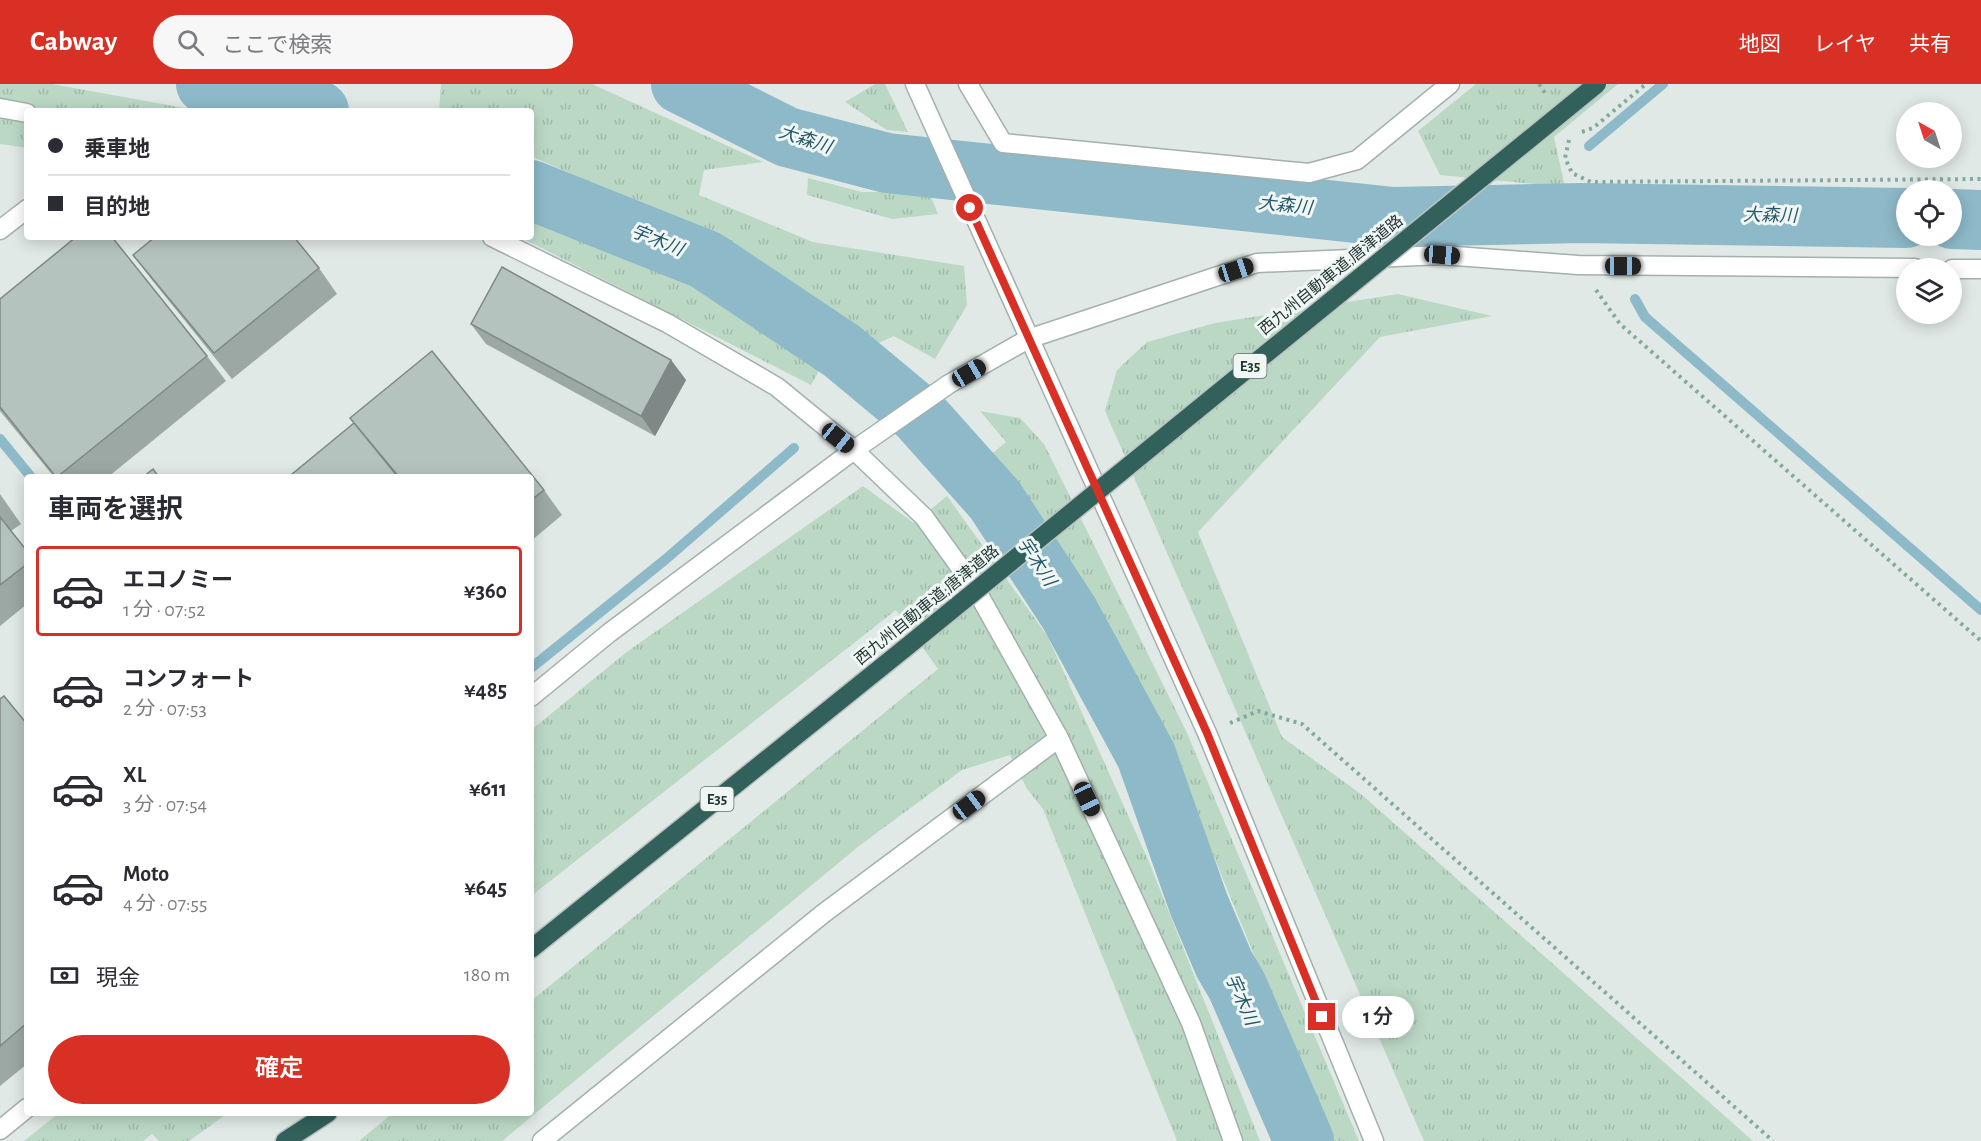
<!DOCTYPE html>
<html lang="ja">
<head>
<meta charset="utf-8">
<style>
  :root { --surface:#fff; --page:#f7f7f7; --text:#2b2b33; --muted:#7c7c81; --line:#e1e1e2; --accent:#d93025 }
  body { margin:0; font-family:"Alegreya Sans","Noto Sans JP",sans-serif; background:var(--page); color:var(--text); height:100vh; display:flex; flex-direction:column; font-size:22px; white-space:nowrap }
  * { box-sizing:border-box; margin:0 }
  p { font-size:20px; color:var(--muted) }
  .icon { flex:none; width:33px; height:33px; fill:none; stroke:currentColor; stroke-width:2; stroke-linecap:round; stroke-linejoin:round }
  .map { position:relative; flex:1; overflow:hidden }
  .panel { position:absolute; left:24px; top:390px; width:510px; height:642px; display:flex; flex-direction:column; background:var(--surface); border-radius:6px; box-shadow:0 3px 15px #0003 }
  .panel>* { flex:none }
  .hud { position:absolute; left:24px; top:24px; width:510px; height:132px; border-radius:6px; box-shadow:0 3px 15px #0003; display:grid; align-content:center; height:132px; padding:0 24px; background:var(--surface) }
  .needle { width:39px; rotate:321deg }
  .controls { position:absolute; left:1896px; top:18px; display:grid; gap:12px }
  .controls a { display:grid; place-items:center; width:66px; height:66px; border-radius:50%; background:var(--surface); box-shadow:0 3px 15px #0003; font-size:30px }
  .end { position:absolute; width:27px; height:27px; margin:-14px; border:8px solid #d93025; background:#fff; box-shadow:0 0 0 3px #fff }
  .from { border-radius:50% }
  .bubble { position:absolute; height:42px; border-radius:21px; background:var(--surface); box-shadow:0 3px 15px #0003; font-size:20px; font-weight:600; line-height:42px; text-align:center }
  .car { position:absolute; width:18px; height:36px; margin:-18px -9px; border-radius:8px; box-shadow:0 0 4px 2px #0007; background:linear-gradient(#222 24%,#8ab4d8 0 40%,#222 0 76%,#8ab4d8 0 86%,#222 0) }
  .hud b { display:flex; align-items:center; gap:21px; height:57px; font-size:22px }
  .hud b+b { border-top:2px solid var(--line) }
  .hud i { width:15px; height:15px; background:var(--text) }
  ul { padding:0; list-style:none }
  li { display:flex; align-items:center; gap:18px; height:90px; margin:0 12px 9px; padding:0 12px; border:3px solid transparent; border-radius:6px }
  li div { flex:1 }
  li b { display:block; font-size:22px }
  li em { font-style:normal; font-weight:600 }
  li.current { border-color:var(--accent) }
  li>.icon { width:54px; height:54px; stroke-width:1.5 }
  h2 { padding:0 24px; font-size:27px; line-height:72px }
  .pay { display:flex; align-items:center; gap:15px; height:66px; padding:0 24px; font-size:22px }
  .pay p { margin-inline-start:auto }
  .cta { display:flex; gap:12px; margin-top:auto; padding:12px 24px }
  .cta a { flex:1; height:69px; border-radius:36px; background:var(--accent); color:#fff; font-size:24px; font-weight:600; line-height:69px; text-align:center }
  header { display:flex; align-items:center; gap:36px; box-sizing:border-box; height:84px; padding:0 30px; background:var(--accent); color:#fff }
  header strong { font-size:28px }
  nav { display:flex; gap:33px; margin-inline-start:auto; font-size:21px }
  .search { width:420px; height:54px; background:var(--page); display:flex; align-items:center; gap:15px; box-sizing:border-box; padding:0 21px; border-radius:33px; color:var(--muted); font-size:22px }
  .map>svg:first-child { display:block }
</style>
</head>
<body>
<header>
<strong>Cabway</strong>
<div class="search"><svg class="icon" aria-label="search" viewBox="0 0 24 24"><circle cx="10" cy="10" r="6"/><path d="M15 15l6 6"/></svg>ここで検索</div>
<nav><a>地図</a><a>レイヤ</a><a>共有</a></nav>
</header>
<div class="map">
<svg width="1981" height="1057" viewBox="0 0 1981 1057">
  <defs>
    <pattern id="grass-tufts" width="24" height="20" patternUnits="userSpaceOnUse" patternTransform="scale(1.5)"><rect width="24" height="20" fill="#bbd8c5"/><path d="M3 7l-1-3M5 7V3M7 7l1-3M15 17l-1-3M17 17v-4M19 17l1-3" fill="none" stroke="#a0baaa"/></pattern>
  </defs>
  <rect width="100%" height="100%" fill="#e0e9e6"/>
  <path fill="url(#grass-tufts)" d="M0,0H52L201,27H27V64L0,60Z
    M441,0H592L763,78L704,86L699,111L813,158L964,182L967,221L935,275L894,252L874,261L720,158L531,72V27H439Z
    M875,0H885L908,48L887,46L845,18Z
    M1476,0H1618L1554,53L1565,103L1440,91L1418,47Z
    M808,94L862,108H929L938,130L892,135L807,111Z
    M531,126L706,209L820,285L811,301L520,153H531Z
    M1398,210L1492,232L1380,253L1198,448L1282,653L1361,710L1753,1057H1424L1105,327L1117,286L1147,258L1215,239Z
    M980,327L1020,334L1044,360L1187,649L1359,1057H1330L1194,724L1092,512L988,373L1006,358Z
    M863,402L914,439L947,412L1048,553L1149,778L1260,1057H1177L1043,725L1027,705L1010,671L962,686L859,762L502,1057H359L393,1029H531V917L938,585L896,526L531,812V646L628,567Z
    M59,1029H228L189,1057H159L152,1050L143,1057H24Z"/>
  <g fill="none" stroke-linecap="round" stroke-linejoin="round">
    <path stroke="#8db9c8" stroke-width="10" d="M1589,62L1663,0
      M1635,215L1645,233L1981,526
      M0,355L31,393
      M531,584L666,475L794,364"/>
    <path stroke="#8db9c8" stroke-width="60" d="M206,0L319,27
      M681,0L787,53L887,79L1393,133L1581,129L1906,134
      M531,106L706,176L842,267L919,331L995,416L1069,529L1146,671L1199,821L1224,880L1237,902L1304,1057
      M1952,135L1981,136"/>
    <defs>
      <path id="minor" d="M968,0L1003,59L1309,89L1357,76L1450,0
        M0,24L27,29
        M0,146L27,125
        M492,153L667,239L777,303L854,366L924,433L975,504L1059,654L1191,939L1233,1057
        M542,1057L824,829L1059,654"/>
      <path id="tertiary" d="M915,0L1207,649L1374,1057
        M1952,185H1981
        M531,613L609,549L854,366L949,300L1028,255L1257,179L1442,171L1578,181L1915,184
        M0,1046L27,1024"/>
      <path id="motorway" d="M531,865L904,565
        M285,1057L328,1029"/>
    </defs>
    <use href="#minor" stroke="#a3b0ad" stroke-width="21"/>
    <use href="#tertiary" stroke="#a3b0ad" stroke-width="21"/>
    <use href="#motorway" stroke="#bdc3c2" stroke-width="21"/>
    <path stroke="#83a9a1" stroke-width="4" stroke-dasharray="3 4.5" stroke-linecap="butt" d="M1539,0L1545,9
      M1582,48L1593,44L1646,0
      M1569,56L1565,74L1572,89L1591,98L1981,95
      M1596,206L1620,240L1981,557
      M1230,639L1258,627L1302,640L1773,1057"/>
    <use href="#minor" stroke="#fff" stroke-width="18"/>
    <use href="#tertiary" stroke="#fff" stroke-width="18"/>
    <use href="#motorway" stroke="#32605b" stroke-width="18"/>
    <defs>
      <path id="motorway-bridge" d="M904,565L1597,0"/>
    </defs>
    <use href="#motorway-bridge" stroke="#bdc3c2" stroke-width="21" stroke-linecap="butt"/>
    <use href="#motorway-bridge" stroke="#32605b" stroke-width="18"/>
  </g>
  <path fill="#9ca8a4" d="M133,171L319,184L337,210L232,295L152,196Z
    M0,215L207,272L226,297L108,393H54L0,327Z
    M471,240L671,276L686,296L655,352L486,260Z
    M432,267L544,406L562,431L531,457V393H292L291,391L354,339L350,334Z
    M0,410L21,440L11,447L27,467V520L0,542Z
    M0,615L27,640V980L0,1002Z"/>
  <path fill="#7f8886" d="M671,276L686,296L655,352L641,332Z"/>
  <path fill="#b5c3bf" stroke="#7f8886" stroke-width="1.5" d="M76,153H112L207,272L57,393H56L0,323V215Z
    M155,153H294L319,184L214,269L133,171Z
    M502,183L671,276L641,332L471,240Z
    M432,267L544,406L531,416V393H399L350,334Z
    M354,339L398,393H292L291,391Z
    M153,385L159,393H143Z
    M0,433L27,467V480L0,501Z
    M4,612L27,640V939L0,962V615Z"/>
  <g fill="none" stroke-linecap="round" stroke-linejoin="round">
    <path stroke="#d93025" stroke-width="8" d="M970,124L1207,649L1322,933"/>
  </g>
  <g text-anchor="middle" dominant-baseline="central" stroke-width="6" stroke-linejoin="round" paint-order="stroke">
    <g fill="#f0f6f3" stroke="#60706d" stroke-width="1.5">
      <rect x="1233.5" y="270" width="33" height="24" rx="4.5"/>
      <rect x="700.5" y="703" width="33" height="24" rx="4.5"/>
    </g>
    <g font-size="15" font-weight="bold" fill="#223734">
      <text x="1250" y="282">E35</text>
      <text x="717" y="715">E35</text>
    </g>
    <g font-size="16" fill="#223734" stroke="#f0f6f3">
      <text transform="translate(1331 191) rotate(-39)">西九州自動車道;唐津道路</text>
      <text transform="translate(927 521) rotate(-39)">西九州自動車道;唐津道路</text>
    </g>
    <g font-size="18" font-style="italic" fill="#24596c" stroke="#f0f6f3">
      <text transform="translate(805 56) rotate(18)">大森川</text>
      <text transform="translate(1285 122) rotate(6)">大森川</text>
      <text transform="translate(1770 132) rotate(1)">大森川</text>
      <text transform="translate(657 157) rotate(22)">宇木川</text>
      <text transform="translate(1036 478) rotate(57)">宇木川</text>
      <text transform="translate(1241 916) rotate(66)">宇木川</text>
    </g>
  </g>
</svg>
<div class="controls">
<a><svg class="needle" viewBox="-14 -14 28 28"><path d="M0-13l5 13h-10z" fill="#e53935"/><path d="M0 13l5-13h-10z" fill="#7c7c81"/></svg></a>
<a><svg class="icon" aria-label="locate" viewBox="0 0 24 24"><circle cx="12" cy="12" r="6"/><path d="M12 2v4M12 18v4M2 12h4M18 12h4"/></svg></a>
<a><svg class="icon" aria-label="layers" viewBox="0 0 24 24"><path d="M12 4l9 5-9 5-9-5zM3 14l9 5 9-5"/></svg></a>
</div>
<i class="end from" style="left:970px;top:124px"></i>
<i class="end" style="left:1322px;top:933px"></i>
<div class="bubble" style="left:1342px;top:912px;width:72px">1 分</div>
<i class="car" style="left:1442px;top:171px;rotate:94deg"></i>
<i class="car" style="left:1623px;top:182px;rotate:90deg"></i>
<i class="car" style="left:1236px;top:186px;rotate:72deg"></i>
<i class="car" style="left:969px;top:289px;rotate:60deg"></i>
<i class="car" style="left:838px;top:354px;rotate:129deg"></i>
<i class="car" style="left:1087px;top:715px;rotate:155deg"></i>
<i class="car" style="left:969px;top:721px;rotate:53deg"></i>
<div class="hud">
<b><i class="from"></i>乗車地</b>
<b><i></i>目的地</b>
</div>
<section class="panel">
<h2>車両を選択</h2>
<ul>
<li class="current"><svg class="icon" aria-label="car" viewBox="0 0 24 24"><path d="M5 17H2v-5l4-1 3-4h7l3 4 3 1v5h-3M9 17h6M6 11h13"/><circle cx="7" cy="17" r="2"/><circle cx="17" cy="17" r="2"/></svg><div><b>エコノミー</b><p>1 分 · 07:52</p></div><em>¥360</em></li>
<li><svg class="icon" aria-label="car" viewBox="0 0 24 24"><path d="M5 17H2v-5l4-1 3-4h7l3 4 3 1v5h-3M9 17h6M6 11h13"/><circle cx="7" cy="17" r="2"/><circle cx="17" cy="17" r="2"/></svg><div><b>コンフォート</b><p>2 分 · 07:53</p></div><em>¥485</em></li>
<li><svg class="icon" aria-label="car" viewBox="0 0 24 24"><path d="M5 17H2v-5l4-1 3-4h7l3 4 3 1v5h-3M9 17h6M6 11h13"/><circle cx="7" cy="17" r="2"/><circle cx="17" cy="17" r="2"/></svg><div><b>XL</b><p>3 分 · 07:54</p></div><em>¥611</em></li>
<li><svg class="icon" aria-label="car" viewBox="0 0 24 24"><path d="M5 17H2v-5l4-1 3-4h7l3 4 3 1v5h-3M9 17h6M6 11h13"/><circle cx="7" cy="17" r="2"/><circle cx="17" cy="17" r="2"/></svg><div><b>Moto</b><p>4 分 · 07:55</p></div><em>¥645</em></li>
</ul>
<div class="pay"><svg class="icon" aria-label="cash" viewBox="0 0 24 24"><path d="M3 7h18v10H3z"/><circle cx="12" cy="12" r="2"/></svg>現金<p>180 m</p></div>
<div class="cta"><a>確定</a></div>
</section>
</div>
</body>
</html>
